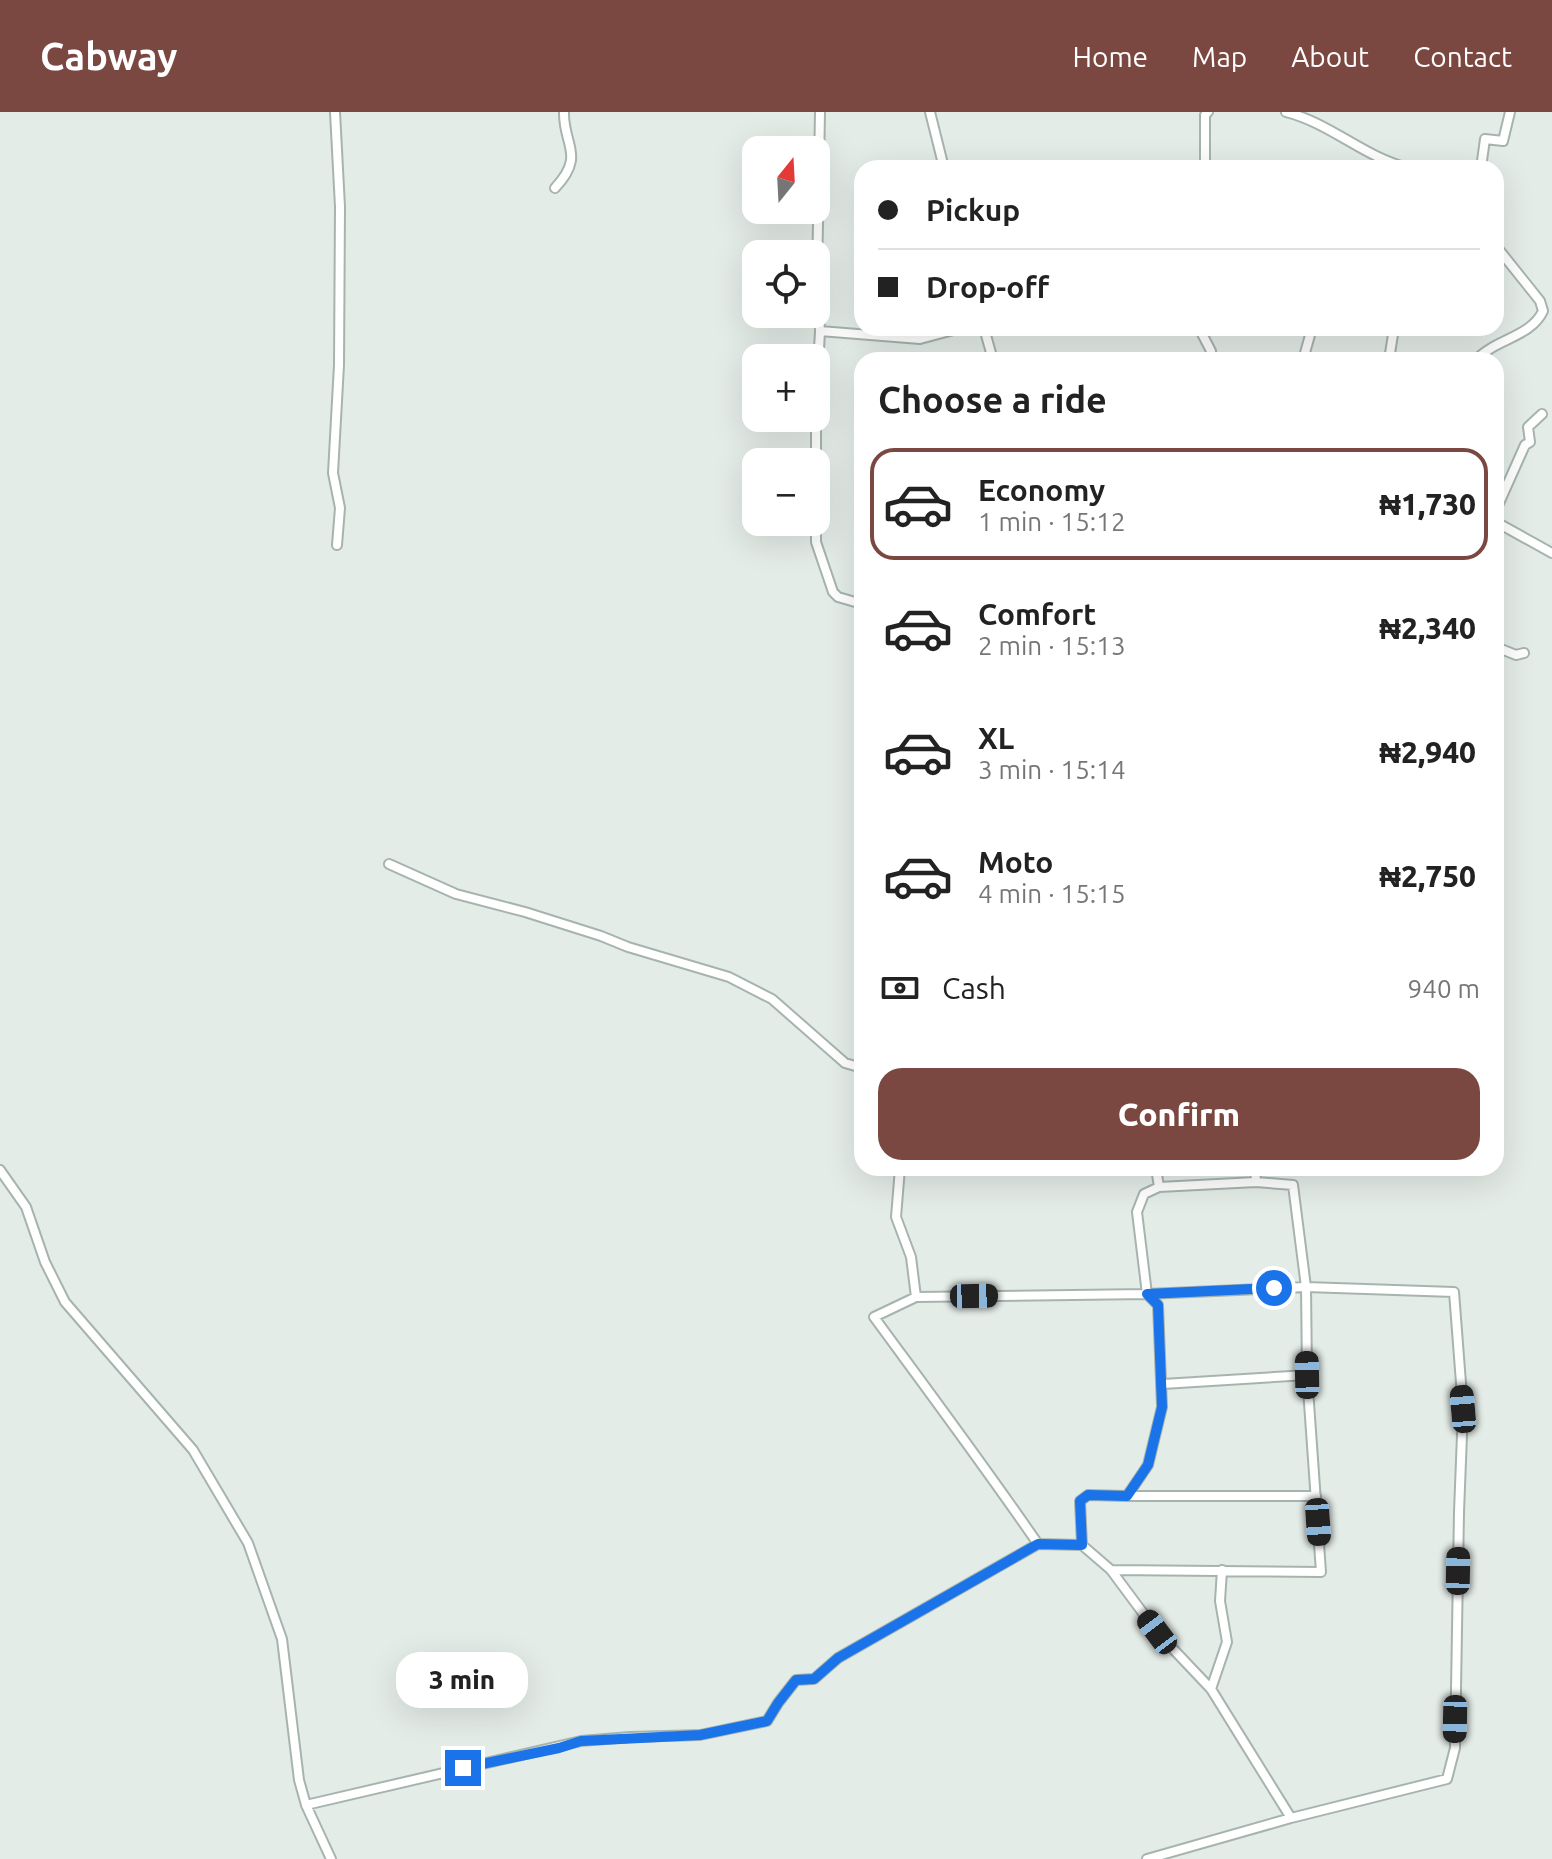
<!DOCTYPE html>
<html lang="en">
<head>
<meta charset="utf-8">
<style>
  :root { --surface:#fff; --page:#f2f2f2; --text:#222; --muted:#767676; --line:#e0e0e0; --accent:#7b4841 }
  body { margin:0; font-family:Ubuntu,sans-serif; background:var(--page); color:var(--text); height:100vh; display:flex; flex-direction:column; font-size:30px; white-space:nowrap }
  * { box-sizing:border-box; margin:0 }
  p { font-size:26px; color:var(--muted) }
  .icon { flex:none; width:44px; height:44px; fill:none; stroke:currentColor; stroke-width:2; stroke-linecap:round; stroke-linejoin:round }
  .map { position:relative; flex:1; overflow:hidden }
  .details { position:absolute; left:854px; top:240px; width:650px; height:824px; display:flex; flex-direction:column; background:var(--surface); border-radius:24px; box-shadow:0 8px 32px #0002 }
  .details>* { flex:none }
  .guide { position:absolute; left:854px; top:48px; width:650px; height:176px; border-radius:24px; box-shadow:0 8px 32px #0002; display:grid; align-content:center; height:176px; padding:0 24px; background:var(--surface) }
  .needle { width:52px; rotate:18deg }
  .controls { position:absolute; left:742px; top:24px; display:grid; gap:16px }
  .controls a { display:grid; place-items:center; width:88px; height:88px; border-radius:16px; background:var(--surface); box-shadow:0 8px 32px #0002; font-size:40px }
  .end { position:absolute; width:36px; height:36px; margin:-18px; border:10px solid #1a73e8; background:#fff; box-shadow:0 0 0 4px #fff }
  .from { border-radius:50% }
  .bubble { position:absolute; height:56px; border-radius:24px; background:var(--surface); box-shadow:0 8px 32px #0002; font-size:26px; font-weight:800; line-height:56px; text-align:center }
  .car { position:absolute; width:24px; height:48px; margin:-24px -12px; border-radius:10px; box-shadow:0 0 6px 2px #0007; background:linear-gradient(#222 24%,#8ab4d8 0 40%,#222 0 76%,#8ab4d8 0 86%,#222 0) }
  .guide b { display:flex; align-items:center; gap:28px; height:76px; font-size:30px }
  .guide b+b { border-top:2px solid var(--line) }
  .guide i { width:20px; height:20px; background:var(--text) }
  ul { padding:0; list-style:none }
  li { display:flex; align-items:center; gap:24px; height:112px; margin:0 16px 12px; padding:0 8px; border:4px solid transparent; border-radius:24px }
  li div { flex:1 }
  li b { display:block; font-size:30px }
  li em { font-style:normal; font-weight:800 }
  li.selected { border-color:var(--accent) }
  li>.icon { width:72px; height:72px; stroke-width:1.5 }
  h2 { padding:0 24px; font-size:36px; line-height:96px }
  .pay { display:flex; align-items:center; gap:20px; height:88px; padding:0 24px; font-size:30px }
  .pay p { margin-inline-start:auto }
  .button { display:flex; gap:16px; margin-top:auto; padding:16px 24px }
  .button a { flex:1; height:92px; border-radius:24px; background:var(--accent); color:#fff; font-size:32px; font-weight:800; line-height:92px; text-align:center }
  header { display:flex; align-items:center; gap:48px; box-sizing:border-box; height:112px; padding:0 40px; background:var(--accent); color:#fff }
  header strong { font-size:38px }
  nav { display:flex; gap:44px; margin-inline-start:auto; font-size:28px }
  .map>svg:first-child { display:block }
</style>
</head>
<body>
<header>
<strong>Cabway</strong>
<nav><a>Home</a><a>Map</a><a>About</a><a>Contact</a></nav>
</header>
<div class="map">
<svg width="1552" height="1747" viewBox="0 0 1552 1747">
  <rect width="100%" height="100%" fill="#e4ece8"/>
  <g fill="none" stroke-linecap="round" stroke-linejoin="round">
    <defs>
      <path id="minor" d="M335,0L340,95L339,253L333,361L340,396L337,433
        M930,0L944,56
        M1286,0C1330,11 1364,45 1408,56
        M1205,56V3L1208,0
        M1481,56L1485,27L1503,29L1510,0
        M555,76C586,43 563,33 564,0
        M984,216L993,248
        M1199,216L1211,239V248
        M820,219L920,227L961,216
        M1303,248L1312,216
        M1389,248L1394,216
        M1476,248C1495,227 1531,225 1543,199L1540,189L1496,134
        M816,290L820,219L817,166L820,0
        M816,350V306
        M1496,398L1525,333L1530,330L1528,315L1542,302
        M816,410V430L833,480L838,485L862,492
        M1496,410L1552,441
        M1496,535L1516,543L1524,541
        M389,752L456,782L525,800L601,824L628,835L729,865L772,887L845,951L862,956
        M900,1056L896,1105L911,1145L916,1185
        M1156,1056L1159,1075
        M0,1058L26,1095L45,1150L65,1190L193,1338L248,1431L282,1527L299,1668L306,1693L331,1747
        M1256,1070L1159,1075L1144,1082L1137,1100L1147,1182L1306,1175L1454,1180L1463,1297L1459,1400L1455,1636L1447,1667L1291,1706
        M1163,1272L1307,1263L1306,1175L1293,1073L1256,1070L1255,1056
        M1082,1433L1080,1389L1088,1383L1127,1384
        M1111,1458L1321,1460L1307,1263
        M1211,1577L1227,1530L1220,1489L1222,1458
        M306,1693L581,1629L630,1625L700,1623L767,1609L778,1591L796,1568L814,1567L838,1546L1038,1432
        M1147,1747L1291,1706L1211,1577L1157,1520L1111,1458L1082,1433L1038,1432C985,1355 929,1280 874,1205L916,1185L1147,1182L1158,1193L1162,1295L1148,1353L1127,1384H1316"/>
    </defs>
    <use href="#minor" stroke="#a7b4ae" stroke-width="12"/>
    <use href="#minor" stroke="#fff" stroke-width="8"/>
  </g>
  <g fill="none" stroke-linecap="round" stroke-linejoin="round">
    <path stroke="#1a73e8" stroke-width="10" d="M463,1656L559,1636L581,1629L700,1623L767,1609L778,1591L796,1568L814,1567L838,1546L1038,1432L1082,1433L1080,1389L1088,1383L1127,1384L1148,1353L1162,1295L1158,1193L1147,1182L1274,1176"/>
  </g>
</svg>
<div class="controls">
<a><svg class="needle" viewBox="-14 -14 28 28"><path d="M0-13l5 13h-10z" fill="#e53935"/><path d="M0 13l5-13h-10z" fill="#767676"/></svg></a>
<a><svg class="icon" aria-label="locate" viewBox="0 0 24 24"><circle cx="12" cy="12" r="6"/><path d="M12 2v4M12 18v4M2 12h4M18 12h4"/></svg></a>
<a>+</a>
<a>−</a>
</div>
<i class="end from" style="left:1274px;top:1176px"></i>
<i class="end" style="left:463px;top:1656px"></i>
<div class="bubble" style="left:396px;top:1540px;width:132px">3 min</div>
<i class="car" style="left:974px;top:1184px;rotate:89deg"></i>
<i class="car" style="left:1307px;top:1263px;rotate:359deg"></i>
<i class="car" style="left:1463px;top:1297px;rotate:355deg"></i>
<i class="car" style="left:1318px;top:1410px;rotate:176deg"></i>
<i class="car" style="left:1458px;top:1459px;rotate:1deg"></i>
<i class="car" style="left:1157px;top:1520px;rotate:323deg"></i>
<i class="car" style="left:1455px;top:1607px;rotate:181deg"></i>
<div class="guide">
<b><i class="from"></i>Pickup</b>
<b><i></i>Drop-off</b>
</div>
<section class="details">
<h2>Choose a ride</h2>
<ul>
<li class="selected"><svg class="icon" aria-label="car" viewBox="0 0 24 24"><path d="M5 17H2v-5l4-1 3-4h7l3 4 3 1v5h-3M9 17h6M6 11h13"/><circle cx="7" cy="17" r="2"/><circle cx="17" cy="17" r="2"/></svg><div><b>Economy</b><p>1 min · 15:12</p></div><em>₦1,730</em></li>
<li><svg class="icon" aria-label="car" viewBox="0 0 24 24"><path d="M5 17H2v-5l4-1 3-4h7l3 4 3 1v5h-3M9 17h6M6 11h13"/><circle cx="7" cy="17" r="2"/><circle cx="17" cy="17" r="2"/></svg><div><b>Comfort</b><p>2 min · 15:13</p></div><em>₦2,340</em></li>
<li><svg class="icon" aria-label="car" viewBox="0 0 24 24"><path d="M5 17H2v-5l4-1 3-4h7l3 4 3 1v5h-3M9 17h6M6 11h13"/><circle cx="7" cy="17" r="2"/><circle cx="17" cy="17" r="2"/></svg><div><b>XL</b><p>3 min · 15:14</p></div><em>₦2,940</em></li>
<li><svg class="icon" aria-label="car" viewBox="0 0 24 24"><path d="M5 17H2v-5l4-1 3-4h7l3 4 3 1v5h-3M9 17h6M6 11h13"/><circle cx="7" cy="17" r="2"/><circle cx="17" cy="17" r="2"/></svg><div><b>Moto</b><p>4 min · 15:15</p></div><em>₦2,750</em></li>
</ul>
<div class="pay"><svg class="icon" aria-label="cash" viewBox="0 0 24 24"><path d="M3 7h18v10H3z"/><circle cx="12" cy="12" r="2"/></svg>Cash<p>940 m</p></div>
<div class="button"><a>Confirm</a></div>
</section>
</div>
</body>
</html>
